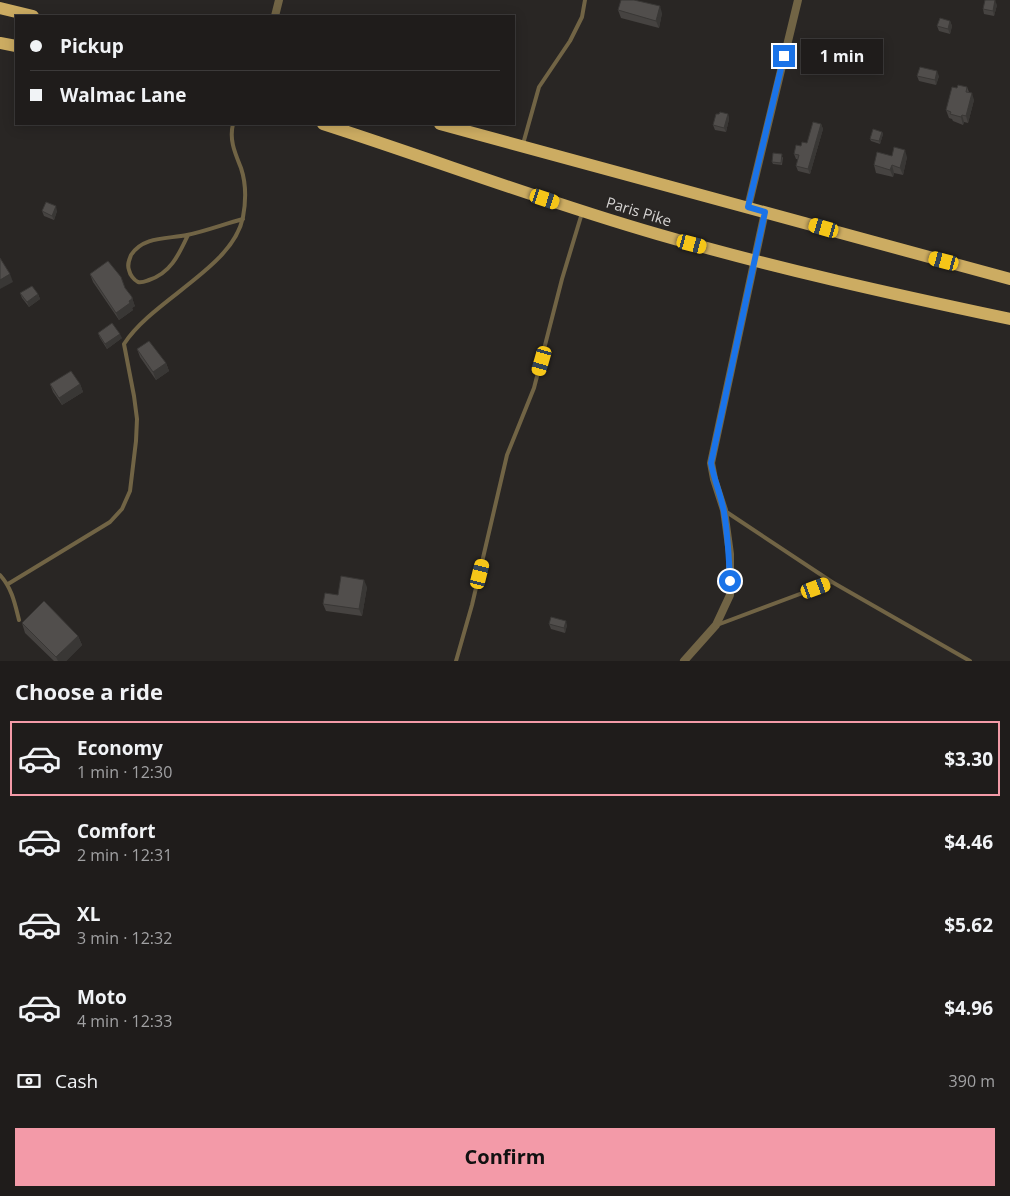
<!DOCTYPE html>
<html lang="en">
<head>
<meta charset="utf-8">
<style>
  :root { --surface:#1f1c1b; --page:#272524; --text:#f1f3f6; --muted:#a1a1a3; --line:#3c3a3a; --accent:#f39aa8 }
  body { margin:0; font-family:"Open Sans",sans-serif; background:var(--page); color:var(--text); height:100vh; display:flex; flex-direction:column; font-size:19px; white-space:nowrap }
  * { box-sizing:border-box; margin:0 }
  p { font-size:16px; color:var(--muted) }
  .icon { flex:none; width:28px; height:28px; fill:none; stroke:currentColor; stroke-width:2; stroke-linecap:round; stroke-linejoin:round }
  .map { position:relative; height:661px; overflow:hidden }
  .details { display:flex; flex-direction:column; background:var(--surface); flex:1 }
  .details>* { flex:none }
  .banner { position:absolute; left:15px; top:15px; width:500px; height:110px; border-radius:0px; box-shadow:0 2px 12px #0003,0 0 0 1px var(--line); display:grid; align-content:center; height:110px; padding:0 15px; background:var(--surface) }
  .end { position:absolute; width:22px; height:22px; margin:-11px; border:6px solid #1a73e8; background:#fff; box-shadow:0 0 0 2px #fff }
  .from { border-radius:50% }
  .bubble { position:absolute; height:35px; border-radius:0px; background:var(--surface); box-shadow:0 2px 12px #0003,0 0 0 1px var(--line); font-size:16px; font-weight:700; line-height:35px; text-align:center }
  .car { position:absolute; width:15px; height:30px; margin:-15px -8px; border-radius:6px; box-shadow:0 0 4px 1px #0007; background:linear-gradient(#f5c518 24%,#345 0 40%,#f5c518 0 76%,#345 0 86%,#f5c518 0) }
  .banner b { display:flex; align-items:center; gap:18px; height:48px; font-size:19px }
  .banner b+b { border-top:1px solid var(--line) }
  .banner i { width:12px; height:12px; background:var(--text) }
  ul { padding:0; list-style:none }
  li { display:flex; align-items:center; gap:15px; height:75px; margin:0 10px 8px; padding:0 5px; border:2px solid transparent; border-radius:0px }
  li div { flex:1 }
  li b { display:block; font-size:19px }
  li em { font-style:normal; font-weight:700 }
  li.active { border-color:var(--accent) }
  li>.icon { width:45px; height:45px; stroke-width:1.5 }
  h2 { padding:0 15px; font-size:22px; line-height:60px }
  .pay { display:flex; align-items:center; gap:12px; height:55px; padding:0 15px; font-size:19px }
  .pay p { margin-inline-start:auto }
  .cta { display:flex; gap:10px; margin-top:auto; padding:10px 15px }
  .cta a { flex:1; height:58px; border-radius:0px; background:var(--accent); color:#111; font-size:20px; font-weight:700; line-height:58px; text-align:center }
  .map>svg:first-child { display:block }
</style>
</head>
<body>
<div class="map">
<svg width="1010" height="661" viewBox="0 0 1010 661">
  <rect width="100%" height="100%" fill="#292624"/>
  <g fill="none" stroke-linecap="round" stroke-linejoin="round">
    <path stroke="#716445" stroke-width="4" d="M523,144L539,87L570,41L582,17L585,0
      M188,235C179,254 171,273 149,280C146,281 142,283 138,282C134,280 130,275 129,270C127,265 129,260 131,255C143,236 168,239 187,235C206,231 224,224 243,219
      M725,511L832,582L970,661
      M0,575C12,588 15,604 19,620
      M8,584L110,522L122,509L130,491L136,441L137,419L134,396L124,344C153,299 233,268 243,217C246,201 246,183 241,168C235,153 229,140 233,124
      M717,625L832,582
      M456,661L472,605L507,455L534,388L562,279L582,213"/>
    <path stroke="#716445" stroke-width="8" d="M275,16L279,0
      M748,207L798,0
      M684,661L716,625L730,595V554L724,510L714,479L711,463L765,212"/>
    <path stroke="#ccac62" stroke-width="12" d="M0,8L33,16
      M0,43L16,46
      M323,124C435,160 545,202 657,234C774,268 892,294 1010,319
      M440,124L1010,279"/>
  </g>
  <path fill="#464341" d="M997,5L994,16L984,14L983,9Z
    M618,10L662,13L659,28L621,18Z
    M950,21L952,26L950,34L939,31L937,26Z
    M917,76H939L936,85L919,81Z
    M967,87L969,92L974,100L968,123L964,122L963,125L953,121L952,119L949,118L946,110L957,88Z
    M719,114H728L729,119L726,132L715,130L713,125Z
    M821,124L823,129L810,174L798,171L796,166L798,159H796L794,154L801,146L807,143Z
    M882,132L883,134L880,144L871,141L870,139Z
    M892,156L907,157L903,175L894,173L893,177L876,173L874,165Z
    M783,157L782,165L773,164L772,162Z
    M42,211H57L54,220L44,216Z
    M90,274L125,288L132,297L134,304L135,306L132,308L133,310L119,320L93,282Z
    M20,293L38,294L40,299L29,307L22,298Z
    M98,333L122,338L107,349L100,338Z
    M137,349L166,363L169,371L156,380L140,357Z
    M50,384H80L83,392L62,405L53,392Z
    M367,587L362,616L326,611L323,604L338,595Z
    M22,623L78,636L82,645L66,661H54L25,633Z
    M549,624L567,625L565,633L551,629Z"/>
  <path fill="#393735" d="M995,0L997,5L994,16L993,11Z
    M660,6L662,13L659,28L656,21Z
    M950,21L952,26L950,34L948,29Z
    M937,71L939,76L936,85L935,80Z
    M972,93L974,100L968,123L966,116Z
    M728,114L729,119L726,132L724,128Z
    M962,115L964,122L963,125L961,117Z
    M821,124L823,129L810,174L808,169Z
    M882,132L883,134L880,144L879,141Z
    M905,150L907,157L903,175L900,168Z
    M892,165L894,173L893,177L890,170Z
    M56,206L57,211L54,220L52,216Z
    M10,274L13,282L0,289V280Z
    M38,294L40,299L29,307L27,302Z
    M132,297L134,304L135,306L132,308L133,310L119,320L116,313L129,301Z
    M120,334L122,338L107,349L105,344Z
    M166,363L169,371L156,380L153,372Z
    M80,384L83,392L62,405L59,398Z
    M364,580L367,587L362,616L359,609Z
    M566,621L567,625L565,633L564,628Z
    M78,636L82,645L66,661H58L56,657Z"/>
  <path fill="#514e4c" stroke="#393735" d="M621,0H634L660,6L656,21L618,10Z
    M985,0H995L993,11L983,9Z
    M940,18L950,21L948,29L937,26Z
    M920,67L937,71L935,80L917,76Z
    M958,85L967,87L966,92L972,93L966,116L962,115L961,117L950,114L951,112L946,110L952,87L957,88Z
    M720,112L728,114L724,128L713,125L716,114H719Z
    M813,122L821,124L808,169L796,166L799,155L794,154L796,145L801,146L802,142L807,143Z
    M873,129L882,132L879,141L870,139Z
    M894,147L905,150L900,168L892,165L890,170L874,165L877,152L892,156Z
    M773,153L782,154L781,163L772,162Z
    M46,202L56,206L52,216L42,211Z
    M0,258L10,274L0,280Z
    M108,261L121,277L125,288L132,297V299L129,301L130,303L116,313L90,274Z
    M32,286L38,294L27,302L20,293Z
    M112,323L120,334L105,344L98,333Z
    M149,341L166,363L153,372L137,349Z
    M71,371L80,384L59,398L50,384Z
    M341,576L364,580L359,609L323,604L325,593L338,595Z
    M44,601L78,636L56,657L22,623Z
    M551,617L566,621L564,628L549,624Z"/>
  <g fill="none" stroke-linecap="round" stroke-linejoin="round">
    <path stroke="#1a73e8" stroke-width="6" d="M730,581C729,558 728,535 724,512C721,495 714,480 711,463L765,212L748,207L784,56"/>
  </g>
  <g text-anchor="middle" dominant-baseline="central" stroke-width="4.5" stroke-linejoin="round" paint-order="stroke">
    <g font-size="15" fill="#d5d3d2" stroke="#292624">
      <text transform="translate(639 211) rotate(17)">Paris Pike</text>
    </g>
  </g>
</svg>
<i class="end from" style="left:730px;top:581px"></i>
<i class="end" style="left:784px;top:56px"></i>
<div class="bubble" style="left:801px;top:39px;width:82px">1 min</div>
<i class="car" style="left:545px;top:199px;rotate:108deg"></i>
<i class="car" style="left:824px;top:228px;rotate:286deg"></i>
<i class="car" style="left:692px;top:244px;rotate:105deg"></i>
<i class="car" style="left:944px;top:261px;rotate:285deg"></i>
<i class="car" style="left:542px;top:361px;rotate:196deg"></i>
<i class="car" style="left:480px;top:574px;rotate:14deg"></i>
<i class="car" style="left:816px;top:588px;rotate:70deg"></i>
<div class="banner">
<b><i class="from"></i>Pickup</b>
<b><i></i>Walmac Lane</b>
</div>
</div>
<section class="details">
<h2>Choose a ride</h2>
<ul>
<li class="active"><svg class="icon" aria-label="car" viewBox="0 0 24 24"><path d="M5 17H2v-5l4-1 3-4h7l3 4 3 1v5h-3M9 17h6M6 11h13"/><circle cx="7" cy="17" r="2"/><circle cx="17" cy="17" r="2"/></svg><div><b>Economy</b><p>1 min · 12:30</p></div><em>$3.30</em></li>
<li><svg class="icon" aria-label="car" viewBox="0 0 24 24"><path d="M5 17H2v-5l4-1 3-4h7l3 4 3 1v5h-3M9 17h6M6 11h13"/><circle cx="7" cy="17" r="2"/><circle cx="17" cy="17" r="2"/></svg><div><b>Comfort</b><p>2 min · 12:31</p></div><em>$4.46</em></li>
<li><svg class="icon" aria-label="car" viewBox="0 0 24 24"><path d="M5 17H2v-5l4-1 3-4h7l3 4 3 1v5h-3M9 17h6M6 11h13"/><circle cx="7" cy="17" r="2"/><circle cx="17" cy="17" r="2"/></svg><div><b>XL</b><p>3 min · 12:32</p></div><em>$5.62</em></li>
<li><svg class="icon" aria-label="car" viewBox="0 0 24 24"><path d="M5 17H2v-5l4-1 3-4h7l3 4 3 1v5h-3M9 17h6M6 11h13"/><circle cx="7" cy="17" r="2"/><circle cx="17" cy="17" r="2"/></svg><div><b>Moto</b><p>4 min · 12:33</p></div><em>$4.96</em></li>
</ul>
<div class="pay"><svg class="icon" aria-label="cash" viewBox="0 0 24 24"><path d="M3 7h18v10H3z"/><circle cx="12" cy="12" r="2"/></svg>Cash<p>390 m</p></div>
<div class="cta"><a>Confirm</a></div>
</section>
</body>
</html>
